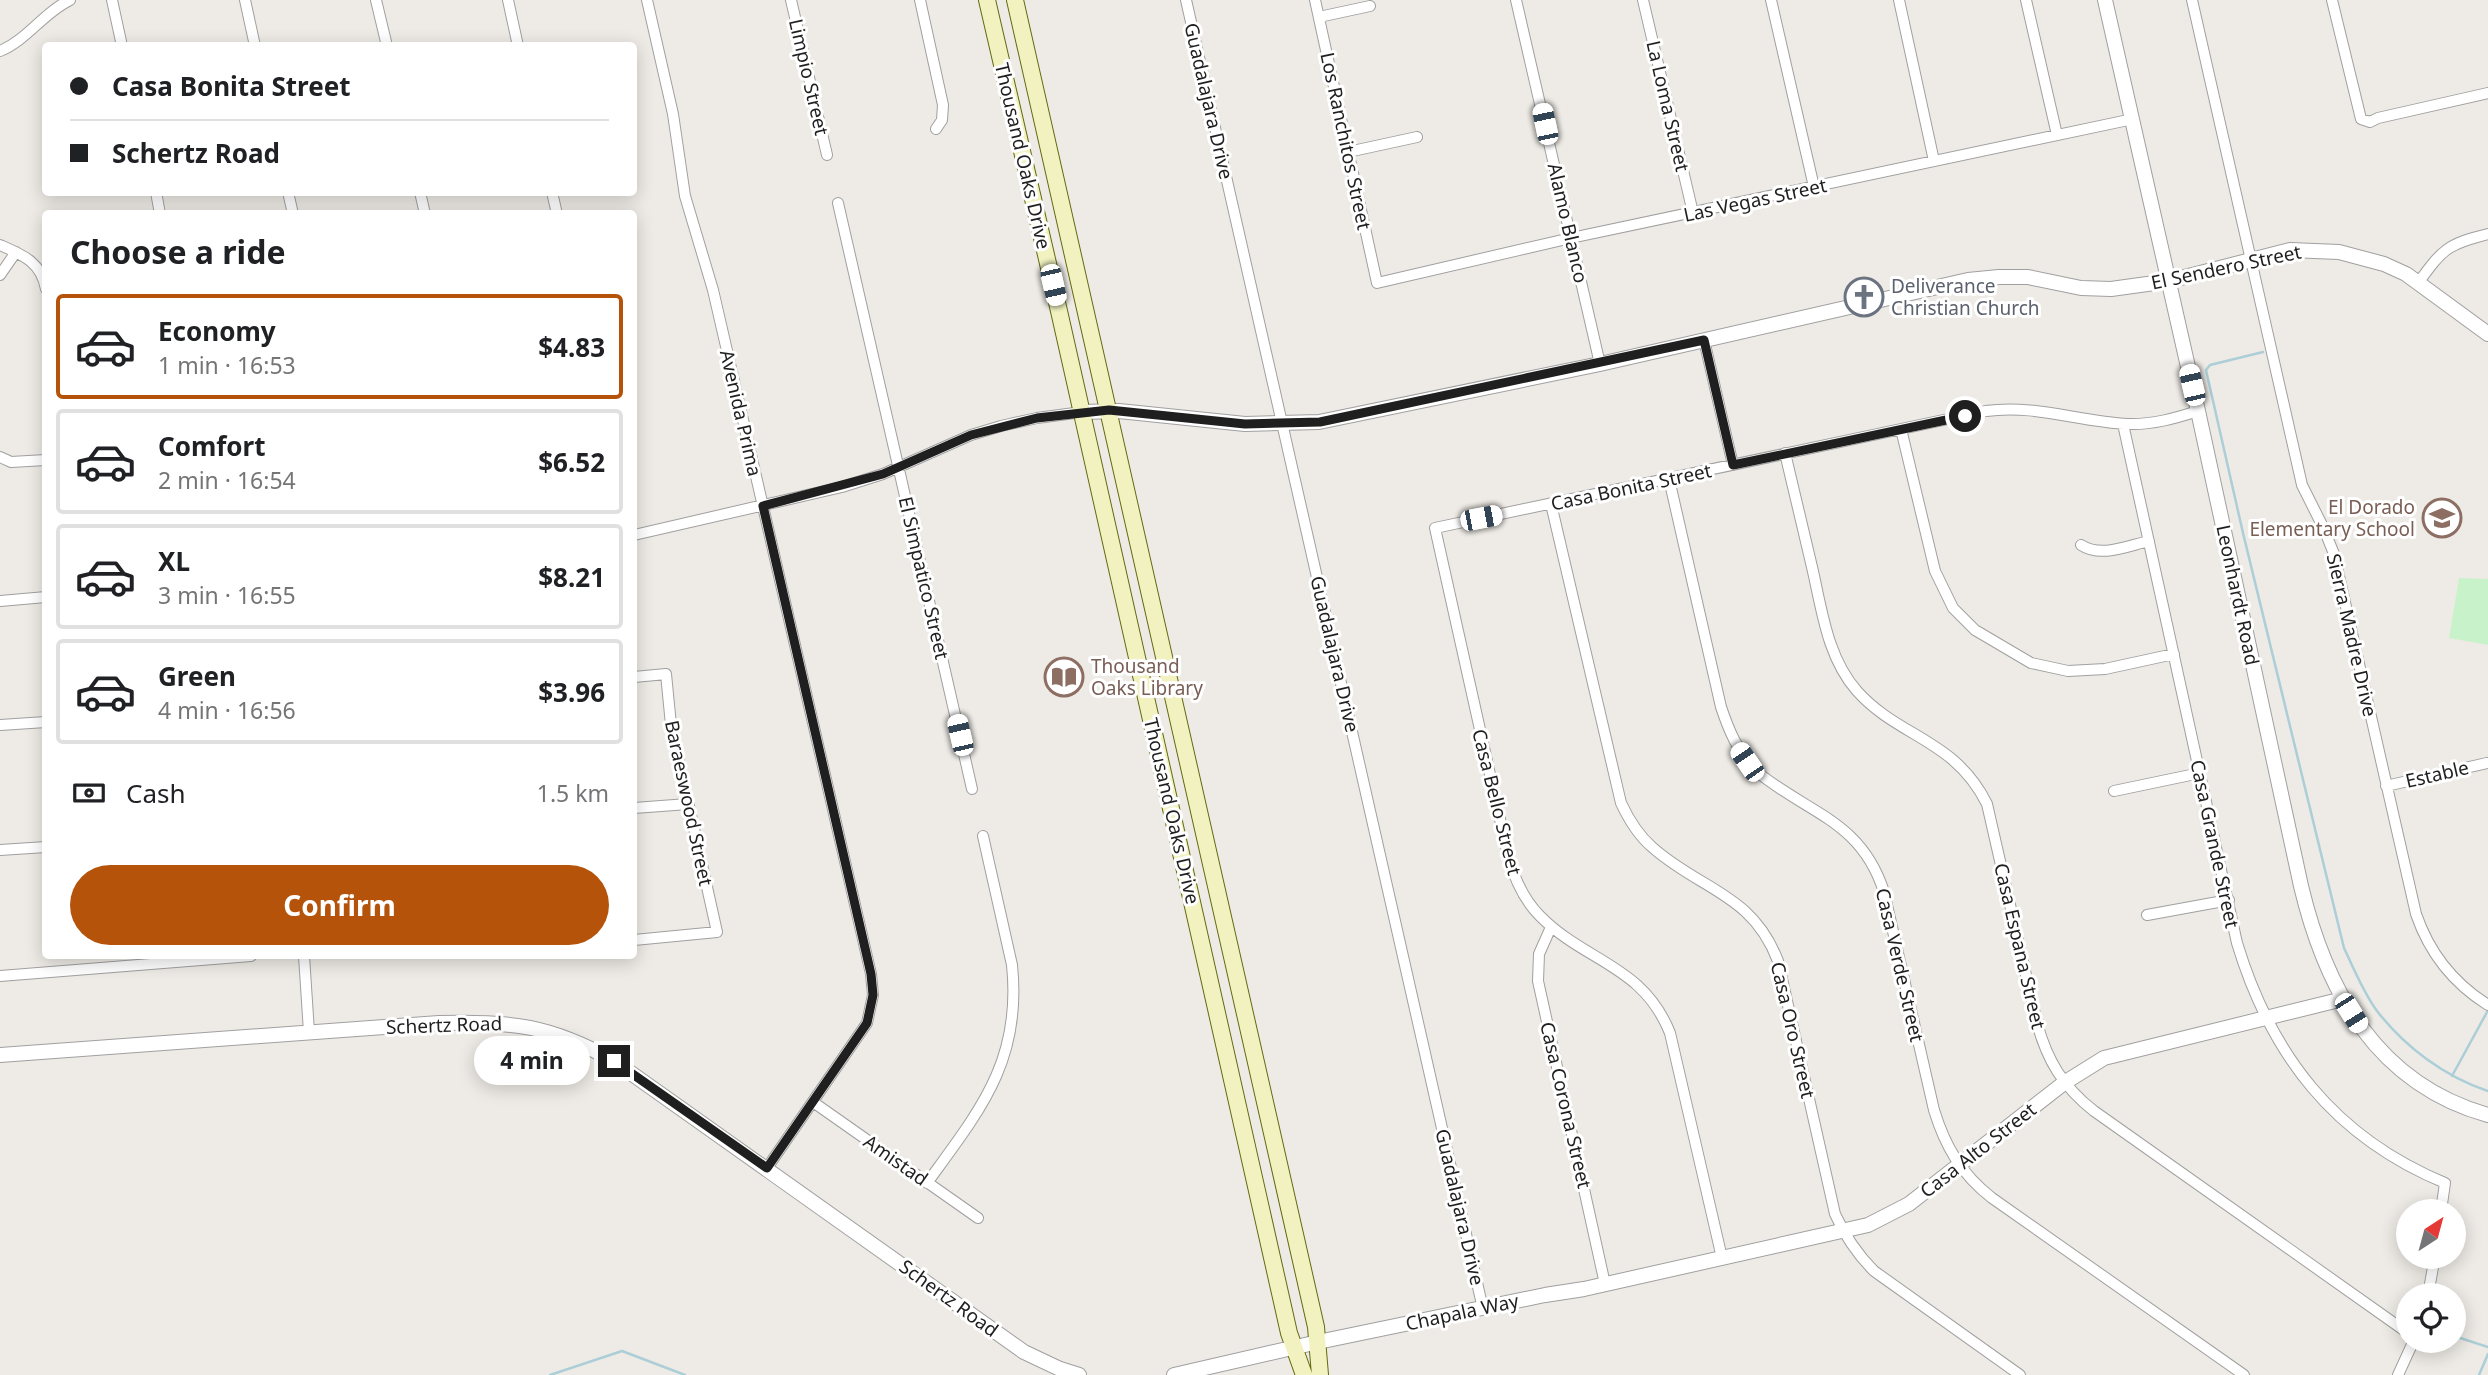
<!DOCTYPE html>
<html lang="en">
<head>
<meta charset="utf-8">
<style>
  :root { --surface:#fff; --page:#f6f6f6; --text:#202124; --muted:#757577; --line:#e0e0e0; --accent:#b45309 }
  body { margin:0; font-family:"Noto Sans",sans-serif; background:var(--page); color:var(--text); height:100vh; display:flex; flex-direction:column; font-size:26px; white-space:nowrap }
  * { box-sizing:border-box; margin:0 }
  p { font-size:23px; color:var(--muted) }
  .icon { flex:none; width:38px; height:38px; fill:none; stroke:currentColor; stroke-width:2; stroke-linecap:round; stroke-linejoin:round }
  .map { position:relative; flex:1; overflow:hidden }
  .sheet { position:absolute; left:42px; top:210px; width:595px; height:749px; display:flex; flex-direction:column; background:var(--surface); border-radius:7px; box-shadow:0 4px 18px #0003 }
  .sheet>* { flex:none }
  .guide { position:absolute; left:42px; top:42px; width:595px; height:154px; border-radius:7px; box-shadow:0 4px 18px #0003; display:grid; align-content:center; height:154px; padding:0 28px; background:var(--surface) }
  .needle { width:46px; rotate:36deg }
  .tools { position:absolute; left:2396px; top:1199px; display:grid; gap:14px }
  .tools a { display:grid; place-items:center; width:70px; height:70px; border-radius:50%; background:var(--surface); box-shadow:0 4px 18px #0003; font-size:35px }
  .end { position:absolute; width:32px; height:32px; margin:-16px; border:9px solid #1f1f1f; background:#fff; box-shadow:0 0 0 4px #fff }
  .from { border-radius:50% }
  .bubble { position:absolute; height:49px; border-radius:24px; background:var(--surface); box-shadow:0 4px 18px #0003; font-size:23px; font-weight:700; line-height:49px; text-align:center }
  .car { position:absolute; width:21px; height:42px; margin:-21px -10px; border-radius:9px; box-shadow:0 0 5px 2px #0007; background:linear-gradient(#fff 24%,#345 0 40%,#fff 0 76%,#345 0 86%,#fff 0) }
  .guide b { display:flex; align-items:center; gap:24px; height:66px; font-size:26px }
  .guide b+b { border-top:2px solid var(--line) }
  .guide i { width:18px; height:18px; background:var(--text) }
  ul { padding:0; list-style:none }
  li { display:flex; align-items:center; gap:21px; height:105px; margin:0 14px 10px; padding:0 14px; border:4px solid var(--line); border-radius:7px }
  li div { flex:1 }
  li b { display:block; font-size:26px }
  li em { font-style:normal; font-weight:700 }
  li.on { border-color:var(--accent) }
  li>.icon { width:63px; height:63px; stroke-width:1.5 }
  h2 { padding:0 28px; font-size:32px; line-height:84px }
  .pay { display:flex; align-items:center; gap:18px; height:77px; padding:0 28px; font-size:26px }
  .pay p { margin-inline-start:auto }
  .button { display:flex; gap:14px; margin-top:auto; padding:14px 28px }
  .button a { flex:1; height:80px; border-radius:42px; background:var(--accent); color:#fff; font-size:28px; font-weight:700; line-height:80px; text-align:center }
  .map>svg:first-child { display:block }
</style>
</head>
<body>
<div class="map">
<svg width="2488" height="1375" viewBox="0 0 2488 1375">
  <rect width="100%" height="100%" fill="#eeebe6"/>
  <path fill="#c8f3ca" d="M2459,578L2488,579V645L2449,638Z"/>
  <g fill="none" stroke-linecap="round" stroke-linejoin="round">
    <path stroke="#abced7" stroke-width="2.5" d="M2263,352L2210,365L2206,370L2243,533L2344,948C2354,969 2363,992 2377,1011C2405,1047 2445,1077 2488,1091
      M2452,1076L2487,1012
      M2454,1336L2488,1347
      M550,1375L622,1351L685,1375
      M2479,1375L2488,1354"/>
    <defs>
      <path id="minor" d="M112,0L122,46
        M245,0L255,46
        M376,0L387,46
        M508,0L518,46
        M647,0L673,114L685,196L713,290L871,974L873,995L867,1023L767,1168
        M791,0L827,155
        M920,0L943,105L942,120L936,129
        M1186,0L1483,1309
        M1315,0L1377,283L1571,238L2133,119
        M1516,0L1600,364
        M1643,0L1693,213
        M1771,0L1814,187
        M1899,0L1934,161
        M2026,0L2057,135
        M2192,0L2302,485L2324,529L2334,554L2416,914C2429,952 2453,983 2488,1005
        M2332,0L2361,119L2370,122L2378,118L2488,93
        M1319,17L1370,6
        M0,51C27,40 43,13 70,0
        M1348,152L1417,137
        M156,192L160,214
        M288,192L293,214
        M420,192L425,214
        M552,192L557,214
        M838,203L972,789
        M0,245C23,255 41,262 46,289
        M0,275L16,252
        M2418,283C2443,249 2447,244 2488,234
        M1704,340L1733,465
        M2123,424L2237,943C2271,1055 2334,1137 2445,1183L2441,1211
        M1901,429L1935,571L1953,608L1975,630L2031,663L2068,671L2105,669L2174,654
        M1785,453C1794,491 1803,529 1812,567C1822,610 1827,657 1857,691C1899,738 1955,739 1987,804L2037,1023C2047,1060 2063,1087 2094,1111L2408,1333
        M0,457L11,462L46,460
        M1669,479L1721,707C1729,731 1738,752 1756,771C1808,814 1861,820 1884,892L1934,1110C1945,1146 1961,1174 1992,1198L2244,1375
        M1551,504L1621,803C1629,820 1638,835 1652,847C1700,890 1752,893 1778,961L1835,1214C1845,1236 1857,1254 1874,1271L2020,1375
        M634,535L842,487L883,474L971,435L1001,426L1037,418L1082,412
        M2081,545C2101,558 2127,546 2149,541
        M0,601L46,597
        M634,677L666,674L671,725L717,932L634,940
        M0,725L46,722
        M2386,786L2487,763
        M2114,791L2200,773
        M634,808L688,804
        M0,850L46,847
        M2147,915L2229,900
        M1551,927L1539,954L1538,981L1605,1284
        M304,956L309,1032
        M0,976L251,956
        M813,1102L978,1218
        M927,1183C980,1110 1022,1061 1012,965L983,836
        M1722,1258L1670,1033C1643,965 1585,962 1540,916C1523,899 1514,878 1508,855L1435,528L1986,411C2035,404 2080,422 2128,424C2152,425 2176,418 2198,411
        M2428,1295L2435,1256
        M2398,1375L2414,1340"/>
      <path id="tertiary" d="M2105,0L2198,411L2301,886C2326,991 2377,1084 2488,1115
        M1082,412L1119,411L1245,424L1319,422L1600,364L1968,280L1999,277H2028L2081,288L2111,289L2169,281L2290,250L2339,252L2384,264L2406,274L2488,334
        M0,1055L439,1023C511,1021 550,1025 614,1061L1024,1352L1060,1369L1079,1375
        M1174,1375L1318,1342L1545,1295L1584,1289L1868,1225L1909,1204L2064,1083L2104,1058L2343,999"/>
      <path id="secondary" d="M987,0L1059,311L1289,1333L1304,1375
        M1015,0L1316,1327L1320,1375"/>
    </defs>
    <use href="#minor" stroke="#a0a0a0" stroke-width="12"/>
    <use href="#tertiary" stroke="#a0a0a0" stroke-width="16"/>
    <use href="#secondary" stroke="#636a11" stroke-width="18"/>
    <use href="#minor" stroke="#fff" stroke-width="10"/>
    <use href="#tertiary" stroke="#fff" stroke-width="14"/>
    <use href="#secondary" stroke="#f1f2c0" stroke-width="16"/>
  </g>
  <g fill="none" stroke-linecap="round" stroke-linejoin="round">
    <path stroke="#1f1f1f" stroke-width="9" d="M614,1061L767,1168L867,1023L873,995L871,974L763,506L883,474L971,435L1037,418L1109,410L1245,424L1320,422L1704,340L1733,465L1965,416"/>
  </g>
  <defs>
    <symbol id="church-ring" viewBox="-11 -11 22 22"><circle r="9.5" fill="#fff" stroke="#6b7280" stroke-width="1.5"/><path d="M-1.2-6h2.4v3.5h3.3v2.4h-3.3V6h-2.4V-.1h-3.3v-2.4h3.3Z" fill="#6b7280"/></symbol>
    <symbol id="school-ring" viewBox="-11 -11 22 22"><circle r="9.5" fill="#fff" stroke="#8d6e63" stroke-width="1.5"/><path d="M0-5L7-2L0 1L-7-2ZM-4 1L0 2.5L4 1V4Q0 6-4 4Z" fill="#8d6e63"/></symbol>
    <symbol id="library-ring" viewBox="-11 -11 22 22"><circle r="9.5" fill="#fff" stroke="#8d6e63" stroke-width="1.5"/><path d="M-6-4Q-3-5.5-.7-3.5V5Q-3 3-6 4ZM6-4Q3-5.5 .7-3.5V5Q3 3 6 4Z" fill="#8d6e63"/></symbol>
  </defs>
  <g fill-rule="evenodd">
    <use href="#church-ring" x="1842" y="275" width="44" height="44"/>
    <use href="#school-ring" x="2420" y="496" width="44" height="44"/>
    <use href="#library-ring" x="1042" y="655" width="44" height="44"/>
  </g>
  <g text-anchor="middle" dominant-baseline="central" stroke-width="6" stroke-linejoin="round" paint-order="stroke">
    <g font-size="19" fill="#1f1f1f" stroke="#fff">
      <text transform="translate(809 77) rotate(77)">Limpio Street</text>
      <text transform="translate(1209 101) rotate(77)">Guadalajara Drive</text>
      <text transform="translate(1668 106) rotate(77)">La Loma Street</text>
      <text transform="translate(1346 141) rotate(78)">Los Ranchitos Street</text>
      <text transform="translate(1023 156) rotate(77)">Thousand Oaks Drive</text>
      <text transform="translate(1755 200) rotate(-12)">Las Vegas Street</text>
      <text transform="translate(1568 223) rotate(77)">Alamo Blanco</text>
      <text transform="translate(2226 267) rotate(-12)">El Sendero Street</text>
      <text transform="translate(741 413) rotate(77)">Avenida Prima</text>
      <text transform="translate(1631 487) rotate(-12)">Casa Bonita Street</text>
      <text transform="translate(924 578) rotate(77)">El Simpatico Street</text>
      <text transform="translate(2238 595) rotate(78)">Leonhardt Road</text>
      <text transform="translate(2352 635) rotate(77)">Sierra Madre Drive</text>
      <text transform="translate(1335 654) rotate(77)">Guadalajara Drive</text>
      <text transform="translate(2437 774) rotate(-13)">Estable</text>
      <text transform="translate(1497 802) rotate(76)">Casa Bello Street</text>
      <text transform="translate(689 803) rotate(78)">Baraeswood Street</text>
      <text transform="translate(1172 811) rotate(77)">Thousand Oaks Drive</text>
      <text transform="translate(2215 844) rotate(78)">Casa Grande Street</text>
      <text transform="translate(2020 946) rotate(77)">Casa Espana Street</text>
      <text transform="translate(1900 965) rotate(77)">Casa Verde Street</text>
      <text transform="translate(444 1025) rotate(-2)">Schertz Road</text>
      <text transform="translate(1793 1030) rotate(77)">Casa Oro Street</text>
      <text transform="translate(1566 1105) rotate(77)">Casa Corona Street</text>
      <text transform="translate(1978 1150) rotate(-38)">Casa Alto Street</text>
      <text transform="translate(896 1160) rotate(35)">Amistad</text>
      <text transform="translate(1460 1207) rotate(77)">Guadalajara Drive</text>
      <text transform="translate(949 1298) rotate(36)">Schertz Road</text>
      <text transform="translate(1462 1312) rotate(-12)">Chapala Way</text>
    </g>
    <g font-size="19" fill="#5b616d" stroke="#fff" text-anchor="start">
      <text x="1891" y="286">Deliverance<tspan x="1891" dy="22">Christian Church</tspan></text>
    </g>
    <g font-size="19" fill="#785e54" stroke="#fff" text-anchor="end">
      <text x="2415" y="507">El Dorado<tspan x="2415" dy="22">Elementary School</tspan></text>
      <text x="1091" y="666" text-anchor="start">Thousand<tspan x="1091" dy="22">Oaks Library</tspan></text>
    </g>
  </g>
</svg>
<div class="tools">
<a><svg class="needle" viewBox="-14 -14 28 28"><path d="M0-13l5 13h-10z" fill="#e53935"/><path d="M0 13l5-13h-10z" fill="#757577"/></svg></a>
<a><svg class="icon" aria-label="locate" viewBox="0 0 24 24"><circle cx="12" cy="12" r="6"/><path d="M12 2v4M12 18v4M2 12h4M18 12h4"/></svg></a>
</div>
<i class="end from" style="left:1965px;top:416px"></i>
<i class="end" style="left:614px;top:1061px"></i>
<div class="bubble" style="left:474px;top:1036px;width:116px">4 min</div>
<i class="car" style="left:1545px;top:124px;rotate:348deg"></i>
<i class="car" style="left:1053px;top:285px;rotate:167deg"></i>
<i class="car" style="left:2192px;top:385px;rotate:347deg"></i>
<i class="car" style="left:1481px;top:518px;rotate:79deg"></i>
<i class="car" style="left:960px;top:735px;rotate:347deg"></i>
<i class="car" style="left:1747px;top:762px;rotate:326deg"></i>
<i class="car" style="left:2351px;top:1013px;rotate:148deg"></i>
<div class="guide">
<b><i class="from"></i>Casa Bonita Street</b>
<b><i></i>Schertz Road</b>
</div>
<section class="sheet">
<h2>Choose a ride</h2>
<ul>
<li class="on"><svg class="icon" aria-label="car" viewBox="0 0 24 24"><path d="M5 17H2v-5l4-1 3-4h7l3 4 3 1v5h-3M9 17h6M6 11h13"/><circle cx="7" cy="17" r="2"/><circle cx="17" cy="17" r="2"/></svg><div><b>Economy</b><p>1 min · 16:53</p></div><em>$4.83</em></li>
<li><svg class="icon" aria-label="car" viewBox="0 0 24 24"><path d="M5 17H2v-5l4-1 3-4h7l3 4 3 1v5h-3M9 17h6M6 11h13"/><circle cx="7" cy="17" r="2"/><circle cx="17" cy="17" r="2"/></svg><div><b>Comfort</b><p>2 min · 16:54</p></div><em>$6.52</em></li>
<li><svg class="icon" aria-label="car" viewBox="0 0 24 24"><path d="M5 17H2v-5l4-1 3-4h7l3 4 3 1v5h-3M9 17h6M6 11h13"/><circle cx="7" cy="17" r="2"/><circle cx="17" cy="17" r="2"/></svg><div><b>XL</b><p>3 min · 16:55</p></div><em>$8.21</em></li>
<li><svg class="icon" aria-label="car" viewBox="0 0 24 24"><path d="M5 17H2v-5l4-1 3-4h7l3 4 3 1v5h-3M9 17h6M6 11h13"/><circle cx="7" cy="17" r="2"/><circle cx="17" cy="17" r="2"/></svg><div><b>Green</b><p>4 min · 16:56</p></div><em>$3.96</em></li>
</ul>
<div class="pay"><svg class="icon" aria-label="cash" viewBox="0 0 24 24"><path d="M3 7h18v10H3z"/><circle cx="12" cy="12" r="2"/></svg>Cash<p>1.5 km</p></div>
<div class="button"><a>Confirm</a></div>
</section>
</div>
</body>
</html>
